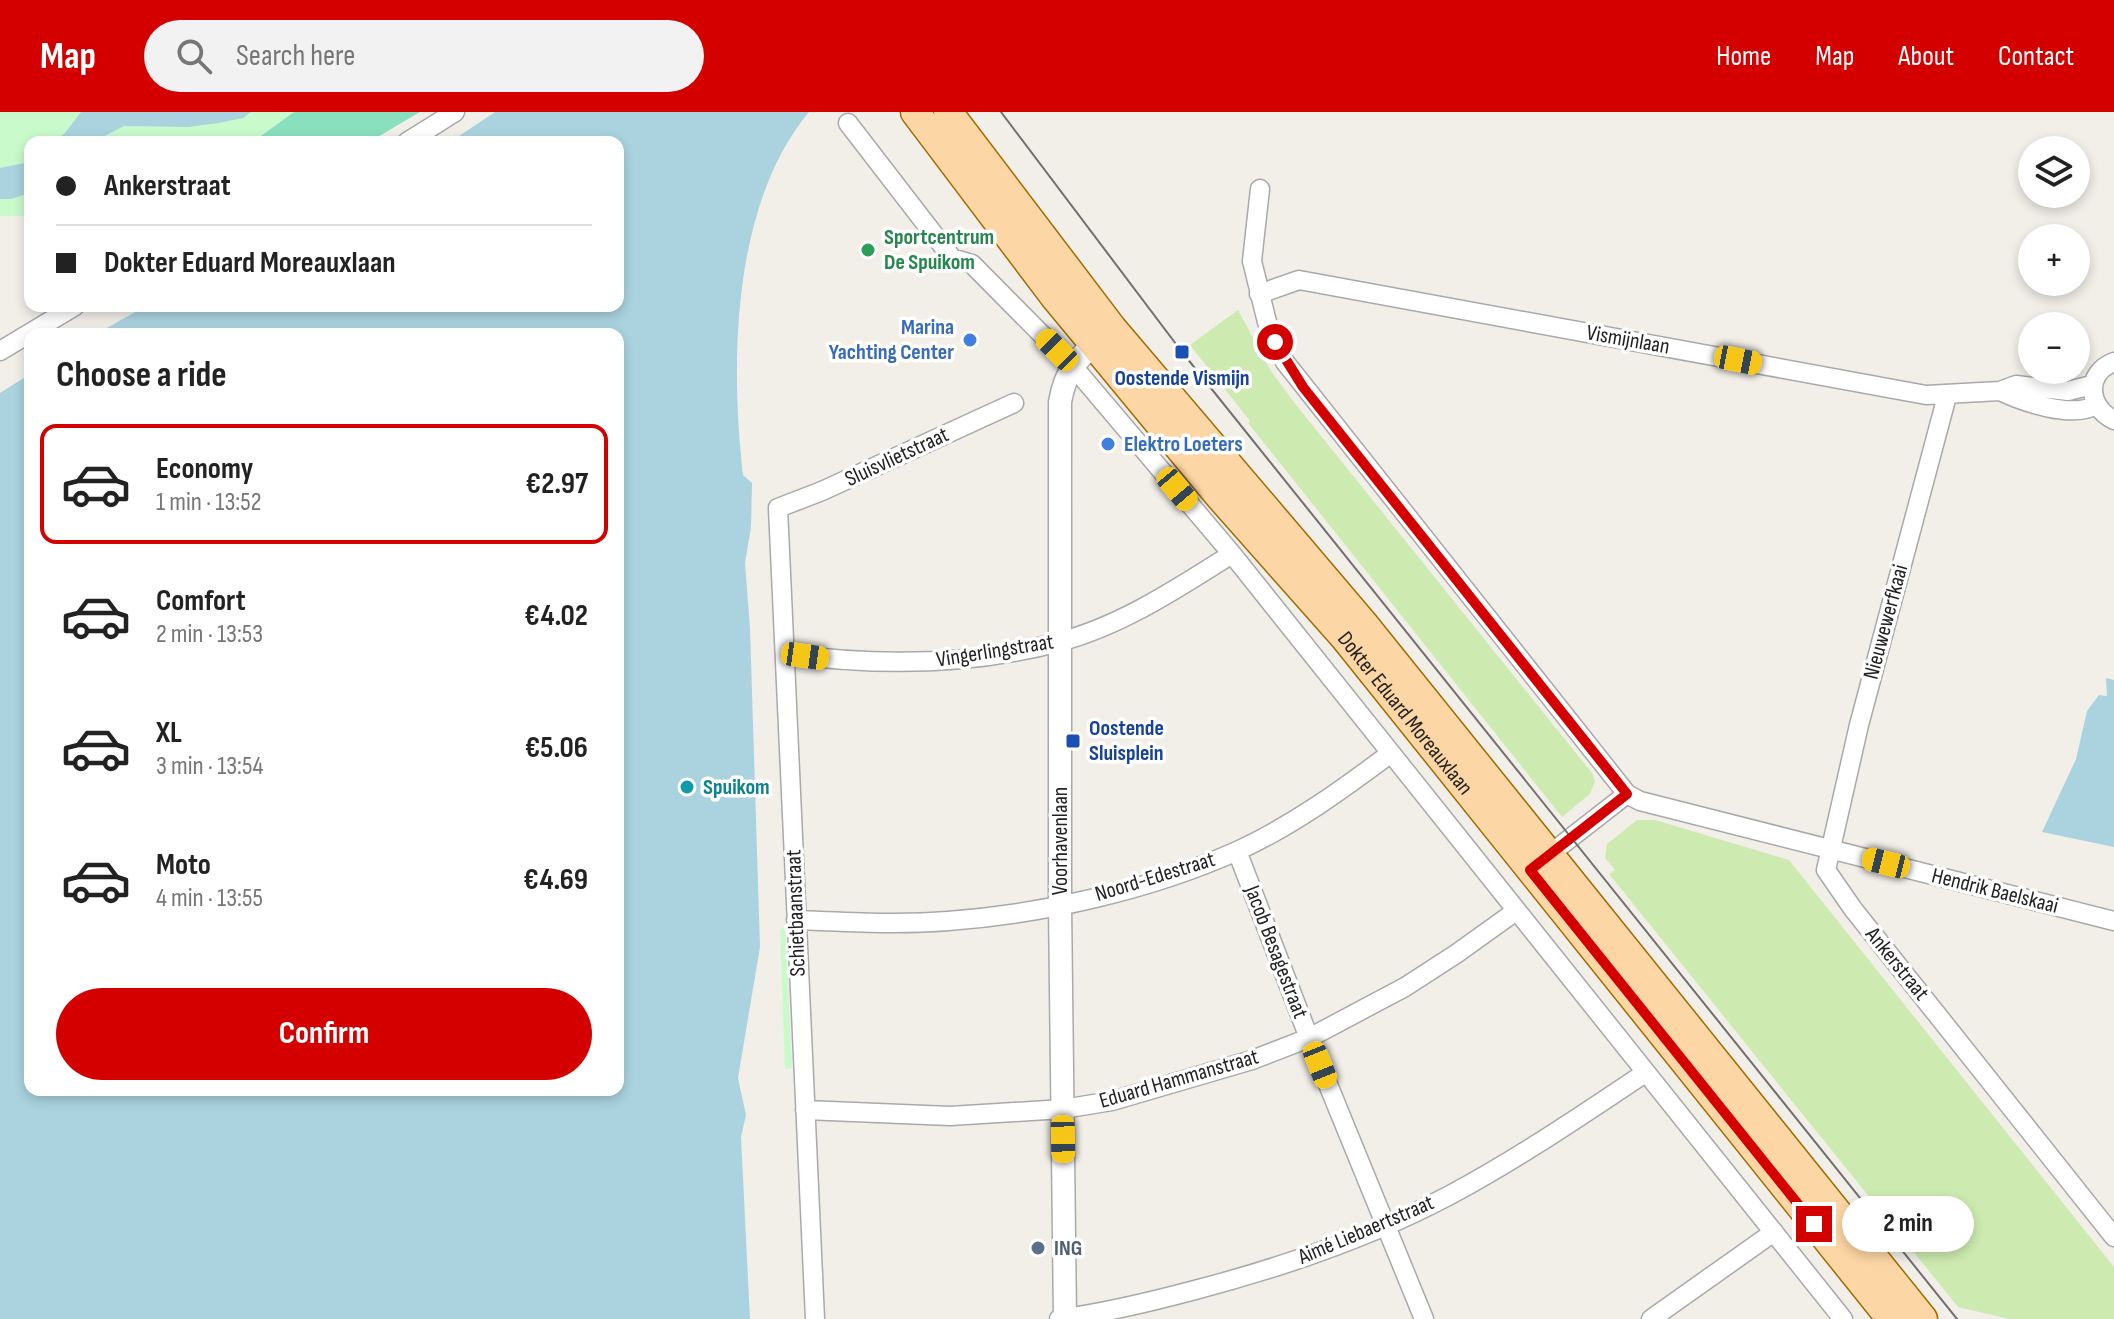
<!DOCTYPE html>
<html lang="en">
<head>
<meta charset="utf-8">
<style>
  :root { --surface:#fff; --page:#f2f2f2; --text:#222; --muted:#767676; --line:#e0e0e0; --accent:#d40000 }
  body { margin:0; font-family:"Sofia Sans Condensed",sans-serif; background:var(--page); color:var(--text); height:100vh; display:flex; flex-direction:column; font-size:30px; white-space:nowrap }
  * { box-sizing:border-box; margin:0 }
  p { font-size:26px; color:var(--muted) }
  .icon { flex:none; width:44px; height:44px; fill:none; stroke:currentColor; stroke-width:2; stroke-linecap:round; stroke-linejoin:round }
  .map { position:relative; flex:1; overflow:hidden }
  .drawer { position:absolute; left:24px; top:216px; width:600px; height:768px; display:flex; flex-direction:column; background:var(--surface); border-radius:16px; box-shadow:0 4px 12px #0003 }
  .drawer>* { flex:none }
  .guide { position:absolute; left:24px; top:24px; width:600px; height:176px; border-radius:16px; box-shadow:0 4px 12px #0003; display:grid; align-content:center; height:176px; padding:0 32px; background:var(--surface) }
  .buttons { position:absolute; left:2018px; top:24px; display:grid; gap:16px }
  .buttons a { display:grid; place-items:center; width:72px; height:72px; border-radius:50%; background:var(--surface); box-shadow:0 4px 12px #0003; font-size:40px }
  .end { position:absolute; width:36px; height:36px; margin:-18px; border:10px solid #d40000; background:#fff; box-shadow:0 0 0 4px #fff }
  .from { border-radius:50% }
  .bubble { position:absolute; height:56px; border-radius:28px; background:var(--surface); box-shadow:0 4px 12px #0003; font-size:26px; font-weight:700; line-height:56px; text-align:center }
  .car { position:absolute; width:24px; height:48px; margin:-24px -12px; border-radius:10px; box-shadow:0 0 6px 2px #0007; background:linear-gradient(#f5c518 24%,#345 0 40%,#f5c518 0 76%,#345 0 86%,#f5c518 0) }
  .guide b { display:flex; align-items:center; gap:28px; height:76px; font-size:30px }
  .guide b+b { border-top:2px solid var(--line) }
  .guide i { width:20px; height:20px; background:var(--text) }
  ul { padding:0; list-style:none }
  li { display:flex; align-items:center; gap:24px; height:120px; margin:0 16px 12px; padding:0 16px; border:4px solid transparent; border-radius:16px }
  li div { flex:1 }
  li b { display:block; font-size:30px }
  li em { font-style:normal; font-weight:700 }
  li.current { border-color:var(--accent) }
  li>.icon { width:72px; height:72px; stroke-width:1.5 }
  h2 { padding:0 32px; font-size:36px; line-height:96px }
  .action { display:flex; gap:16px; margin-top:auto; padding:16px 32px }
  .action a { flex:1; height:92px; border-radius:48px; background:var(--accent); color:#fff; font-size:32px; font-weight:700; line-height:92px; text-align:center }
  header { display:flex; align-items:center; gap:48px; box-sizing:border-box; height:112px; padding:0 40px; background:var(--accent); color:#fff }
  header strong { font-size:38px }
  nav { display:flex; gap:44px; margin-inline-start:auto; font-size:28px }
  .search { width:560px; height:72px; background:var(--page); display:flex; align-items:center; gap:20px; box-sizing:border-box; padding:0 28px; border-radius:44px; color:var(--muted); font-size:30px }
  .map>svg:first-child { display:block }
</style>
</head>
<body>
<header>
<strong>Map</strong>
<div class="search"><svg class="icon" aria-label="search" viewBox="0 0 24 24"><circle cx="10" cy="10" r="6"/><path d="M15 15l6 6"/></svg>Search here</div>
<nav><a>Home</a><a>Map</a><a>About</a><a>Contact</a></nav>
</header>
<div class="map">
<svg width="2114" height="1207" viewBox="0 0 2114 1207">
  <rect width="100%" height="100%" fill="#f2efe9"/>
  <path fill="#cdebb0" d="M1238,198L1271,259L1293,289L1592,661L1595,669L1590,682L1562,705L1248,311L1250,309L1190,233Z
    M1637,708H1655L1789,748L2114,1155V1207H2009L1958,1195L1609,762L1615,758L1605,746L1607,732Z"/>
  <path fill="#c8facc" d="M0,0H294L254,29L30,30V103L26,104H0Z
    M785,816L792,956L785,957L780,817Z"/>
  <path fill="#88e0be" d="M294,0H420L369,30H234L254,29Z"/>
  <path fill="#aad3df" d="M81,0H251L243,6L218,11L188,15L124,14L93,30H54L65,21Z
    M495,0H809C732,92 730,250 743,363L752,371L751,415L745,451L750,516L760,835L738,966L746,1003L741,1025L750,1207H0V281L30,262V978H618V222H96L146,194H618V30H450Z
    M30,50V81L11,87H0V56Z
    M2106,566L2114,568V735L2042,720L2076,647L2087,599L2099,583L2107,584Z"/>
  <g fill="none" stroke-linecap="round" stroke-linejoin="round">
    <defs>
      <path id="minor" d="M848,11L952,146L972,152L1072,253L1232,442L1843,1207
        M407,30L455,0
        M1260,77L1252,149L1267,210L1285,250L1627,682L1640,689L2114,809
        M1259,182L1299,168L1926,283L2000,279L2016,273L2068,279L2092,273
        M0,239L75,194
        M2114,250C2085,261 2087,295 2114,308
        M2000,279C2023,290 2072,307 2096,293
        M1947,284L1859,613L1826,758L1853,797L2114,1125
        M786,542C877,554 970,554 1059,530C1121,514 1178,476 1232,442
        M1237,739L1309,926L1424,1207
        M1541,749L1627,682
        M796,808C847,810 898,813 948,809C1043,802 1150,778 1237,739C1292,714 1343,677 1391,641
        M805,998L950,1004L1063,997L1112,989L1252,948L1309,926L1405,875L1456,842L1516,799
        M815,1207L778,396L822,379L1014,291
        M1059,1207C1105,1201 1150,1190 1195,1178C1283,1155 1369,1126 1450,1083C1517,1047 1581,1004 1645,961
        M1651,1207L1774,1120"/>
      <path id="tertiary" d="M1065,1207L1060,793V290C1066,255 1080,244 1106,222"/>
      <g id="primary">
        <path id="s1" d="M915,0L1054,184L1221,386L1345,526L1891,1207"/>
        <path d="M948,0L1112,216L1363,511L1923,1207"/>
      </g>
    </defs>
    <use href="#minor" stroke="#a9a9a9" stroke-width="21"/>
    <use href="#tertiary" stroke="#a9a9a9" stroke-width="25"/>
    <use href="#primary" stroke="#a06b00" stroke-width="31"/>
    <use href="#minor" stroke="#fff" stroke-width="18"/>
    <use href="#tertiary" stroke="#fff" stroke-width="22"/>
    <use href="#primary" stroke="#fcd6a4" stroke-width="28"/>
    <path stroke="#707070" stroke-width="2" d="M1001,0L1182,240L1957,1207"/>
  </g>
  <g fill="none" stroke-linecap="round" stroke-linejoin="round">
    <path stroke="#d40000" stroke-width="10" d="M1275,230L1303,275L1627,682L1530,758L1814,1112"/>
  </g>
  <circle fill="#2e9e5b" stroke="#fff" stroke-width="3" cx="868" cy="138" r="8"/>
  <g fill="#3f7fe0" stroke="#fff" stroke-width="3">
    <circle cx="970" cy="228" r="8"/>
    <circle cx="1108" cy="332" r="8"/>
  </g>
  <g fill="#1a4fb4" stroke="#fff" stroke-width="3">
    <rect x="1174" y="232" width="16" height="16" rx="4"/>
    <rect x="1065" y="621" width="16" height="16" rx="4"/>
  </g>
  <circle fill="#0f9aa8" stroke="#fff" stroke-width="3" cx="687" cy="675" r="8"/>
  <circle fill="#5c6f8a" stroke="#fff" stroke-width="3" cx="1038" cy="1136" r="8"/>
  <g text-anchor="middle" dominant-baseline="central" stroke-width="7" stroke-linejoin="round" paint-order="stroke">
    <g font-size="22" font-weight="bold" fill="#27864d" stroke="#fff" text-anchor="start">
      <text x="884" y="125">Sportcentrum<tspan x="884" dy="25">De Spuikom</tspan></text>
    </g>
    <g font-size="22" font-weight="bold" fill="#366cbe" stroke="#fff" text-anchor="end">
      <text x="954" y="215">Marina<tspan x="954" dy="25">Yachting Center</tspan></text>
      <text x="1124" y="332" text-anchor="start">Elektro Loeters</text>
    </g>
    <g font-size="22" fill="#222" stroke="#fff">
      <text transform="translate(1628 228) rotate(10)">Vismijnlaan</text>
      <text transform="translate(897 345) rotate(-25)">Sluisvlietstraat</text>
      <text transform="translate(1886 510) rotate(-75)">Nieuwewerfkaai</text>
      <text transform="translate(995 539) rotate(-9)">Vingerlingstraat</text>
      <text stroke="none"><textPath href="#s1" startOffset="776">Dokter Eduard Moreauxlaan</textPath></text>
      <text transform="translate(1060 729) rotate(-90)">Voorhavenlaan</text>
      <text transform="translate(1155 765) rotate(-17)">Noord-Edestraat</text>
      <text transform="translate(1995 779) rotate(14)">Hendrik Baelskaai</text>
      <text transform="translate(796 801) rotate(-92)">Schietbaanstraat</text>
      <text transform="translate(1276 840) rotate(69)">Jacob Besagestraat</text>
      <text transform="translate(1897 852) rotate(51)">Ankerstraat</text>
      <text transform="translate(1179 967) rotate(-16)">Eduard Hammanstraat</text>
      <text transform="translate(1366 1118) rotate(-23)">Aimé Liebaertstraat</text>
    </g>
    <g font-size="22" font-weight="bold" fill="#164399" stroke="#fff">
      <text x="1182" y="266">Oostende Vismijn</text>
      <text x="1089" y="616" text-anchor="start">Oostende<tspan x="1089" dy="25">Sluisplein</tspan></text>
    </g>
    <g font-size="22" font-weight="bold" fill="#0d838f" stroke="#fff" text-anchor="start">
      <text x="703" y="675">Spuikom</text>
    </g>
    <g font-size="22" font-weight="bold" fill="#4e5e75" stroke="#fff" text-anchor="start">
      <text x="1054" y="1136">ING</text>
    </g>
  </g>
</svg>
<div class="buttons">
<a><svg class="icon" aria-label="layers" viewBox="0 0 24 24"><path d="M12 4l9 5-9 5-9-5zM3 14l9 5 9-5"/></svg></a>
<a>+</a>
<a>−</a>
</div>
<i class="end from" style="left:1275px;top:230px"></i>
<i class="end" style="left:1814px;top:1112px"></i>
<div class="bubble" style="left:1842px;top:1084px;width:132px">2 min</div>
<i class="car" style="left:1057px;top:238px;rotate:315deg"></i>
<i class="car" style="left:1738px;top:248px;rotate:101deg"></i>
<i class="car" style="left:1177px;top:377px;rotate:140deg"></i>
<i class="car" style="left:805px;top:544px;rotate:98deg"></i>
<i class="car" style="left:1886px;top:751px;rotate:284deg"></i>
<i class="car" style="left:1320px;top:953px;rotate:158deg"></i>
<i class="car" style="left:1063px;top:1027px;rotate:179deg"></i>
<div class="guide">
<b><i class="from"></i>Ankerstraat</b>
<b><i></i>Dokter Eduard Moreauxlaan</b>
</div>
<section class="drawer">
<h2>Choose a ride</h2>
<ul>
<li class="current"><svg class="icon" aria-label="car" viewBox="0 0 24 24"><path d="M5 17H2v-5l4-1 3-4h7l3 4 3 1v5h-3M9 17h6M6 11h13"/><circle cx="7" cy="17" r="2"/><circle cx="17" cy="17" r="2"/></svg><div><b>Economy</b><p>1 min · 13:52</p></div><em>€2.97</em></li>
<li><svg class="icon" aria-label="car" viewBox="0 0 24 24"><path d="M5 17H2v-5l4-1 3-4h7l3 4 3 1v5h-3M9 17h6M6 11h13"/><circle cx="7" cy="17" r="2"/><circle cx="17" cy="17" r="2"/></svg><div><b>Comfort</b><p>2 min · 13:53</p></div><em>€4.02</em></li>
<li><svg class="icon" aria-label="car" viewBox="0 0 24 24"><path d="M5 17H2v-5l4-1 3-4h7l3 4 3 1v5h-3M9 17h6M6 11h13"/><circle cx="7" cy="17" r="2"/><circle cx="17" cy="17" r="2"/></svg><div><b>XL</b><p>3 min · 13:54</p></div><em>€5.06</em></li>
<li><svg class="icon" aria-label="car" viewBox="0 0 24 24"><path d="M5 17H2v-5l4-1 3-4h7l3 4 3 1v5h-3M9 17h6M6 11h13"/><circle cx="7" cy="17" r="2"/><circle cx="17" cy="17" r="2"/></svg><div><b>Moto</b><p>4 min · 13:55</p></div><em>€4.69</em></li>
</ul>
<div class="action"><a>Confirm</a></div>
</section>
</div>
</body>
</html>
